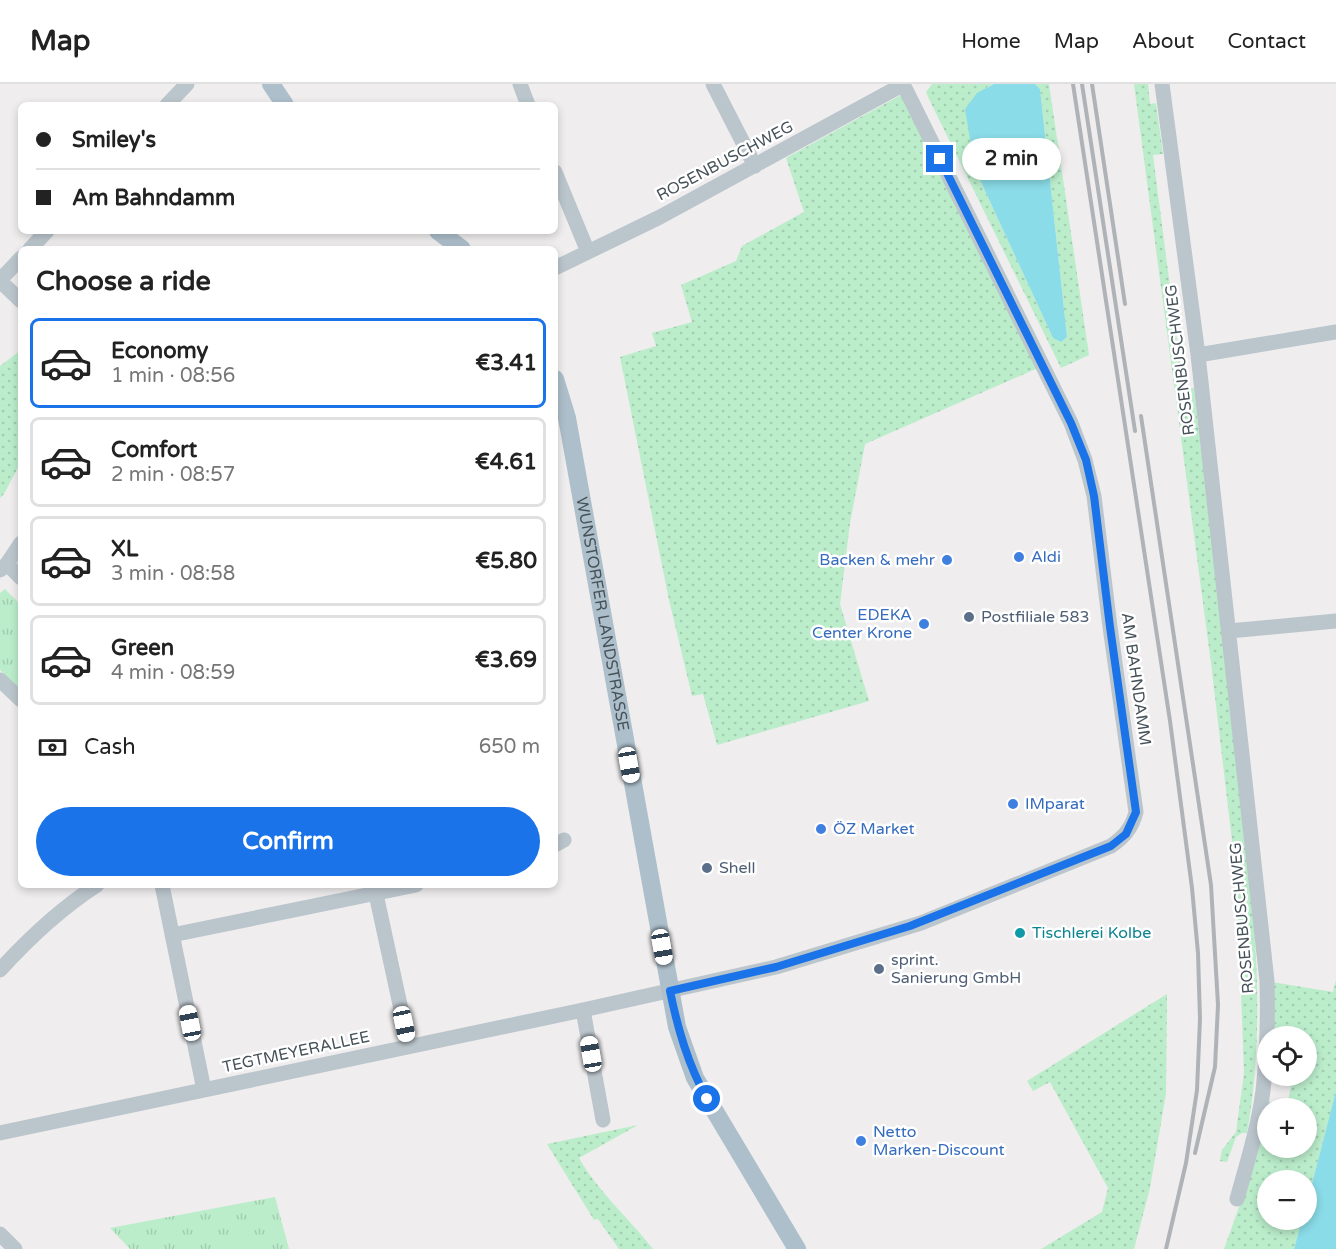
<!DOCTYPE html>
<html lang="en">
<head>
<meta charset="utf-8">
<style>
  :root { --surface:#fff; --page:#f2f2f2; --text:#222; --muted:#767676; --line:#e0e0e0; --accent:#1a73e8 }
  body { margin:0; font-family:"Varela Round",sans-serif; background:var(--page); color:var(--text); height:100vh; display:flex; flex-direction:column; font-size:22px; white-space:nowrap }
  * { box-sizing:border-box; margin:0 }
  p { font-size:20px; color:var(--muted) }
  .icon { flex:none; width:33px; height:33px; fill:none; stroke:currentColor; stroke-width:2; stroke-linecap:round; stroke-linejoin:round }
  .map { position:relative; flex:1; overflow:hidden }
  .side { position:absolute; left:18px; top:162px; width:540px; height:642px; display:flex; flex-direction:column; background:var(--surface); border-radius:9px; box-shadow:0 3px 9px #0003 }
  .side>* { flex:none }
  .guide { position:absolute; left:18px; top:18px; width:540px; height:132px; border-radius:9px; box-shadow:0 3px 9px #0003; display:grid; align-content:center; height:132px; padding:0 18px; background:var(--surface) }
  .fabs { position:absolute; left:1257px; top:942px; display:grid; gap:12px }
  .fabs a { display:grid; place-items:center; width:60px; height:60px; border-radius:50%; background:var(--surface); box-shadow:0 3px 9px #0003; font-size:30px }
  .end { position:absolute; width:27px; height:27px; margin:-14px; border:8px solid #1a73e8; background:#fff; box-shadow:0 0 0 3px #fff }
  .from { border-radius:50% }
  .bubble { position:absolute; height:42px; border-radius:21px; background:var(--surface); box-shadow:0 3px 9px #0003; font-size:20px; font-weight:800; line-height:42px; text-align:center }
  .car { position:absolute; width:18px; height:36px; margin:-18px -9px; border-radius:8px; box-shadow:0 0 4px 2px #0007; background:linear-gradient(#fff 24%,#345 0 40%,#fff 0 76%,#345 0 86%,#fff 0) }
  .guide b { display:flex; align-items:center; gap:21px; height:57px; font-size:22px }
  .guide b+b { border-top:2px solid var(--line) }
  .guide i { width:15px; height:15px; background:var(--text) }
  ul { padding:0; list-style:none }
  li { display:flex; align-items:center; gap:18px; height:90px; margin:0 12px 9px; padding:0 6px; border:3px solid var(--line); border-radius:9px }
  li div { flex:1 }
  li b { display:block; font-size:22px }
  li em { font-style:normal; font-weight:800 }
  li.on { border-color:var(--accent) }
  li>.icon { width:54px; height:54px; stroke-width:1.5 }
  h2 { padding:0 18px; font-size:27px; line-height:72px }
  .pay { display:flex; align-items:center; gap:15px; height:66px; padding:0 18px; font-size:22px }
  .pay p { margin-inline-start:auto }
  .action { display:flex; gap:12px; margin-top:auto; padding:12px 18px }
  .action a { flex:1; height:69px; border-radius:36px; background:var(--accent); color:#fff; font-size:24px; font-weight:800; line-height:69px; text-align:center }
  header { display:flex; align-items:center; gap:36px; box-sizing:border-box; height:84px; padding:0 30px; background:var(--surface); border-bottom:2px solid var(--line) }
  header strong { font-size:28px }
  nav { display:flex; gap:33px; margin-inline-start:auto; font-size:21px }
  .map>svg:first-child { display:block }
</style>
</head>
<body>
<header>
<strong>Map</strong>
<nav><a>Home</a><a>Map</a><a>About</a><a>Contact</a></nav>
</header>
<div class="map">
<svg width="1336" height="1165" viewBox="0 0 1336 1165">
  <defs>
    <pattern id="grass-dots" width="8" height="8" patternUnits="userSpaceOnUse" patternTransform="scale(1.5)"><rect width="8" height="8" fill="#bbedcb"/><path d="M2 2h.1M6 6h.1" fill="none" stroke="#a2cdb1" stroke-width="1.8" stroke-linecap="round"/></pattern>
    <pattern id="park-tufts" width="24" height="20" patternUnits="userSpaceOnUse" patternTransform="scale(1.5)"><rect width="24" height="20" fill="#bbedcb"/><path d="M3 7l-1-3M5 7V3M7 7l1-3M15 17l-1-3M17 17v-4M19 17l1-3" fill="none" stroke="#a2cdb1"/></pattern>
  </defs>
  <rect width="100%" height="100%" fill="#efeded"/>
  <path fill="url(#grass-dots)" fill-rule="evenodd" d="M932,0H994L987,3L981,98L1053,254L1061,258L1067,253L1040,5L1035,0H1049L1089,271L1061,284L929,15L926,8Z
    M1134,0H1148L1150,20L1156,19L1163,70L1153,71L1183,304H1194C1208,427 1223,550 1237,674C1251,798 1269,925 1247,1049H1242L1236,1053L1227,1078L1220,1077L1222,1066L1236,1048L1244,989L1237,799L1211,579Z
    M901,11L1038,284L865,360L850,439L840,520L869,617L717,661L703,610L692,612L669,516L620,273L656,262L652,249L692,238L681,201L736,177L742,162L804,128L786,74Z
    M21,266V378L4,410L0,414V282Z
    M1336,896V1007L1307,1119L1306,1096H1268V1136H1302L1294,1165H1224L1243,1112L1266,1017L1287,1022L1293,992H1306V952H1272V898L1333,908ZM1268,1024H1306V1064H1268Z
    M1167,910L1166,1009L1150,1104L1134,1165H1041L1102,1128L1108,1104L1050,998L1033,1007L1027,997Z
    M638,1041L579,1074C599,1109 629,1134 653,1165H619L598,1135L594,1136L547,1060Z"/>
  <path fill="url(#park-tufts)" d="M5,505L21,521V607L0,586V509Z
    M275,1113L289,1165H130L110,1144Z"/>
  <path fill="#bbedcb" d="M240,1146L256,1165H217Z"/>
  <path fill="#8adce8" d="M994,0H1035L1040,5L1067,253L1061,258L1053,254L981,98L972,67L965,25L977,9Z
    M1336,1007V1165H1294L1302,1136H1306L1307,1119Z"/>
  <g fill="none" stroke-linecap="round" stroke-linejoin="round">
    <path stroke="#bbc5cc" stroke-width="15" d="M520,0L528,21
      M713,0L755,82
      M1162,0L1198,271L1267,897C1268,933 1267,971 1263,1007C1258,1044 1247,1079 1237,1115
      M167,21L187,0
      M555,88L588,168
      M30,165L47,147
      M555,184L660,133L904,0
      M0,196L21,174
      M0,197L21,217
      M1198,271L1336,248
      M7,480L21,459
      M0,486L7,480L21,494
      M1229,547L1336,537
      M0,596L21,616
      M555,761L564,756
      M162,801L204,1006
      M374,801L409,962
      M172,851L416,801
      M0,886C30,853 60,825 97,801
      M583,926L603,1036
      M0,1049L583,926L776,883L921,839L1111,762C1124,753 1132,744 1136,728L1110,543L1094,412L1085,376L1071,339L903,0
      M0,1150L15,1165"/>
    <g stroke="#adbfcb" stroke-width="18">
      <path d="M271,0L285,21"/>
      <path d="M438,147L462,165"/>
      <path id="s1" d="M555,295L567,334L677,943L695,994L797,1165"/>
    </g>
    <path stroke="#afb3b7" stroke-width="4" d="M1073,0L1170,637L1192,804L1198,869L1200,935L1197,1006L1186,1079L1166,1165
      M1082,0L1135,347
      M1092,0L1125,220
      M1141,332L1211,801L1218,921L1215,983L1195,1069"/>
  </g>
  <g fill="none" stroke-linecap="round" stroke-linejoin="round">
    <path stroke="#1a73e8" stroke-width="8" d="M707,1015C688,980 678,946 670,907L776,883L910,842L1111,762L1126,750L1136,728L1110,543L1094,412L1086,376L1071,339L940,75"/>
  </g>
  <g fill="#3f7fe0" stroke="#fff" stroke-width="2">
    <circle cx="1019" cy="473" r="6"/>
    <circle cx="947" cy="476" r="6"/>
    <circle cx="924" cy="540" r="6"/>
    <circle cx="1013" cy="720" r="6"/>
    <circle cx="821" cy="745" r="6"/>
    <circle cx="861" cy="1057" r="6"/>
  </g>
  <g fill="#5c6f8a" stroke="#fff" stroke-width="2">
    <circle cx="969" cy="533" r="6"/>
    <circle cx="707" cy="784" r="6"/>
    <circle cx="879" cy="885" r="6"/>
  </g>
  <circle fill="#0f9aa8" stroke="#fff" stroke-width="2" cx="1020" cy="849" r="6"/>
  <g text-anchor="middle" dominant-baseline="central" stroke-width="5" stroke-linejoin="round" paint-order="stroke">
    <g font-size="16" fill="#465259" stroke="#fff">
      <text transform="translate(725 77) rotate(-28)">ROSENBUSCHWEG</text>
      <text transform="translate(1180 276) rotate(-97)">ROSENBUSCHWEG</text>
      <text stroke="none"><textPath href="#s1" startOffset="240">WUNSTORFER LANDSTRASSE</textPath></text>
      <text transform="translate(1136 595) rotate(82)">AM BAHNDAMM</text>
      <text transform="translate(1242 834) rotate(-95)">ROSENBUSCHWEG</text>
      <text transform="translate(296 968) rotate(-12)">TEGTMEYERALLEE</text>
    </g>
    <g font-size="16" fill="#366cbe" stroke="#fff" text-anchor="start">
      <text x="1031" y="473">Aldi</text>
      <text x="935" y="476" text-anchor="end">Backen &amp; mehr</text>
      <text x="912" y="531" text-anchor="end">EDEKA<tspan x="912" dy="18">Center Krone</tspan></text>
      <text x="1025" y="720">IMparat</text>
      <text x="833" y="745">ÖZ Market</text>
      <text x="873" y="1048">Netto<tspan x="873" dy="18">Marken-Discount</tspan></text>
    </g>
    <g font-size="16" fill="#4e5e75" stroke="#fff" text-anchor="start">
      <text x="981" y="533">Postfiliale 583</text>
      <text x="719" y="784">Shell</text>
      <text x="891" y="876">sprint.<tspan x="891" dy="18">Sanierung GmbH</tspan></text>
    </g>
    <g font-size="16" fill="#0d838f" stroke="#fff" text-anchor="start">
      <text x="1032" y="849">Tischlerei Kolbe</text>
    </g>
  </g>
</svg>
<div class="fabs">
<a><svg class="icon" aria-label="locate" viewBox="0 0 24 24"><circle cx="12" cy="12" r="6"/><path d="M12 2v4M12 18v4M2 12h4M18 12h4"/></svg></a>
<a>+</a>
<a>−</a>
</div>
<i class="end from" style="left:707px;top:1015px"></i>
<i class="end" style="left:940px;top:75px"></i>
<div class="bubble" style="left:962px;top:54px;width:99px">2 min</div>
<i class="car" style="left:629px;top:681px;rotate:170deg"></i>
<i class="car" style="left:662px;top:863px;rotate:170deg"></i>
<i class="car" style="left:190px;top:939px;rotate:349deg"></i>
<i class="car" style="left:404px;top:940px;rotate:168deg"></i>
<i class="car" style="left:591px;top:970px;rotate:350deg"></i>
<div class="guide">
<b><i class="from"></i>Smiley's</b>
<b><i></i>Am Bahndamm</b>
</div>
<section class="side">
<h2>Choose a ride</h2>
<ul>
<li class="on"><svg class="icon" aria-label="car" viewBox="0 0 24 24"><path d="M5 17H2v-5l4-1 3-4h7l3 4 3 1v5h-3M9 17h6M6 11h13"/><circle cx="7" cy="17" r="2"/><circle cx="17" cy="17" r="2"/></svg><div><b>Economy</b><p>1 min · 08:56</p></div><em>€3.41</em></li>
<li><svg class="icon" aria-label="car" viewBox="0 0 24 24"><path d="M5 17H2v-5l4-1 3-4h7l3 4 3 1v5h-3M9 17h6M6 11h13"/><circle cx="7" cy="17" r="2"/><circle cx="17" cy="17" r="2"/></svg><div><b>Comfort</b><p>2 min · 08:57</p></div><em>€4.61</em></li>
<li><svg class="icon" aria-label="car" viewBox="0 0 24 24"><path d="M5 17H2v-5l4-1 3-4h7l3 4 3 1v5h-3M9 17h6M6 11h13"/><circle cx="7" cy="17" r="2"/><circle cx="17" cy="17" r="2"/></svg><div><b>XL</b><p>3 min · 08:58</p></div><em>€5.80</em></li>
<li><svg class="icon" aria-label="car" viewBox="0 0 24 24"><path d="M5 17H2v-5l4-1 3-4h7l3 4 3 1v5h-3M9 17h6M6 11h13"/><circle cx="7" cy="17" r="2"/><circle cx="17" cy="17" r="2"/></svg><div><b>Green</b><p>4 min · 08:59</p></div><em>€3.69</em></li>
</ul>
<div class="pay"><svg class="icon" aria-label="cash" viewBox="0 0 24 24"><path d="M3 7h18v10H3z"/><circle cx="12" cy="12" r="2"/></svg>Cash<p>650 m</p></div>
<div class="action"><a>Confirm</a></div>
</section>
</div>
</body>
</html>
